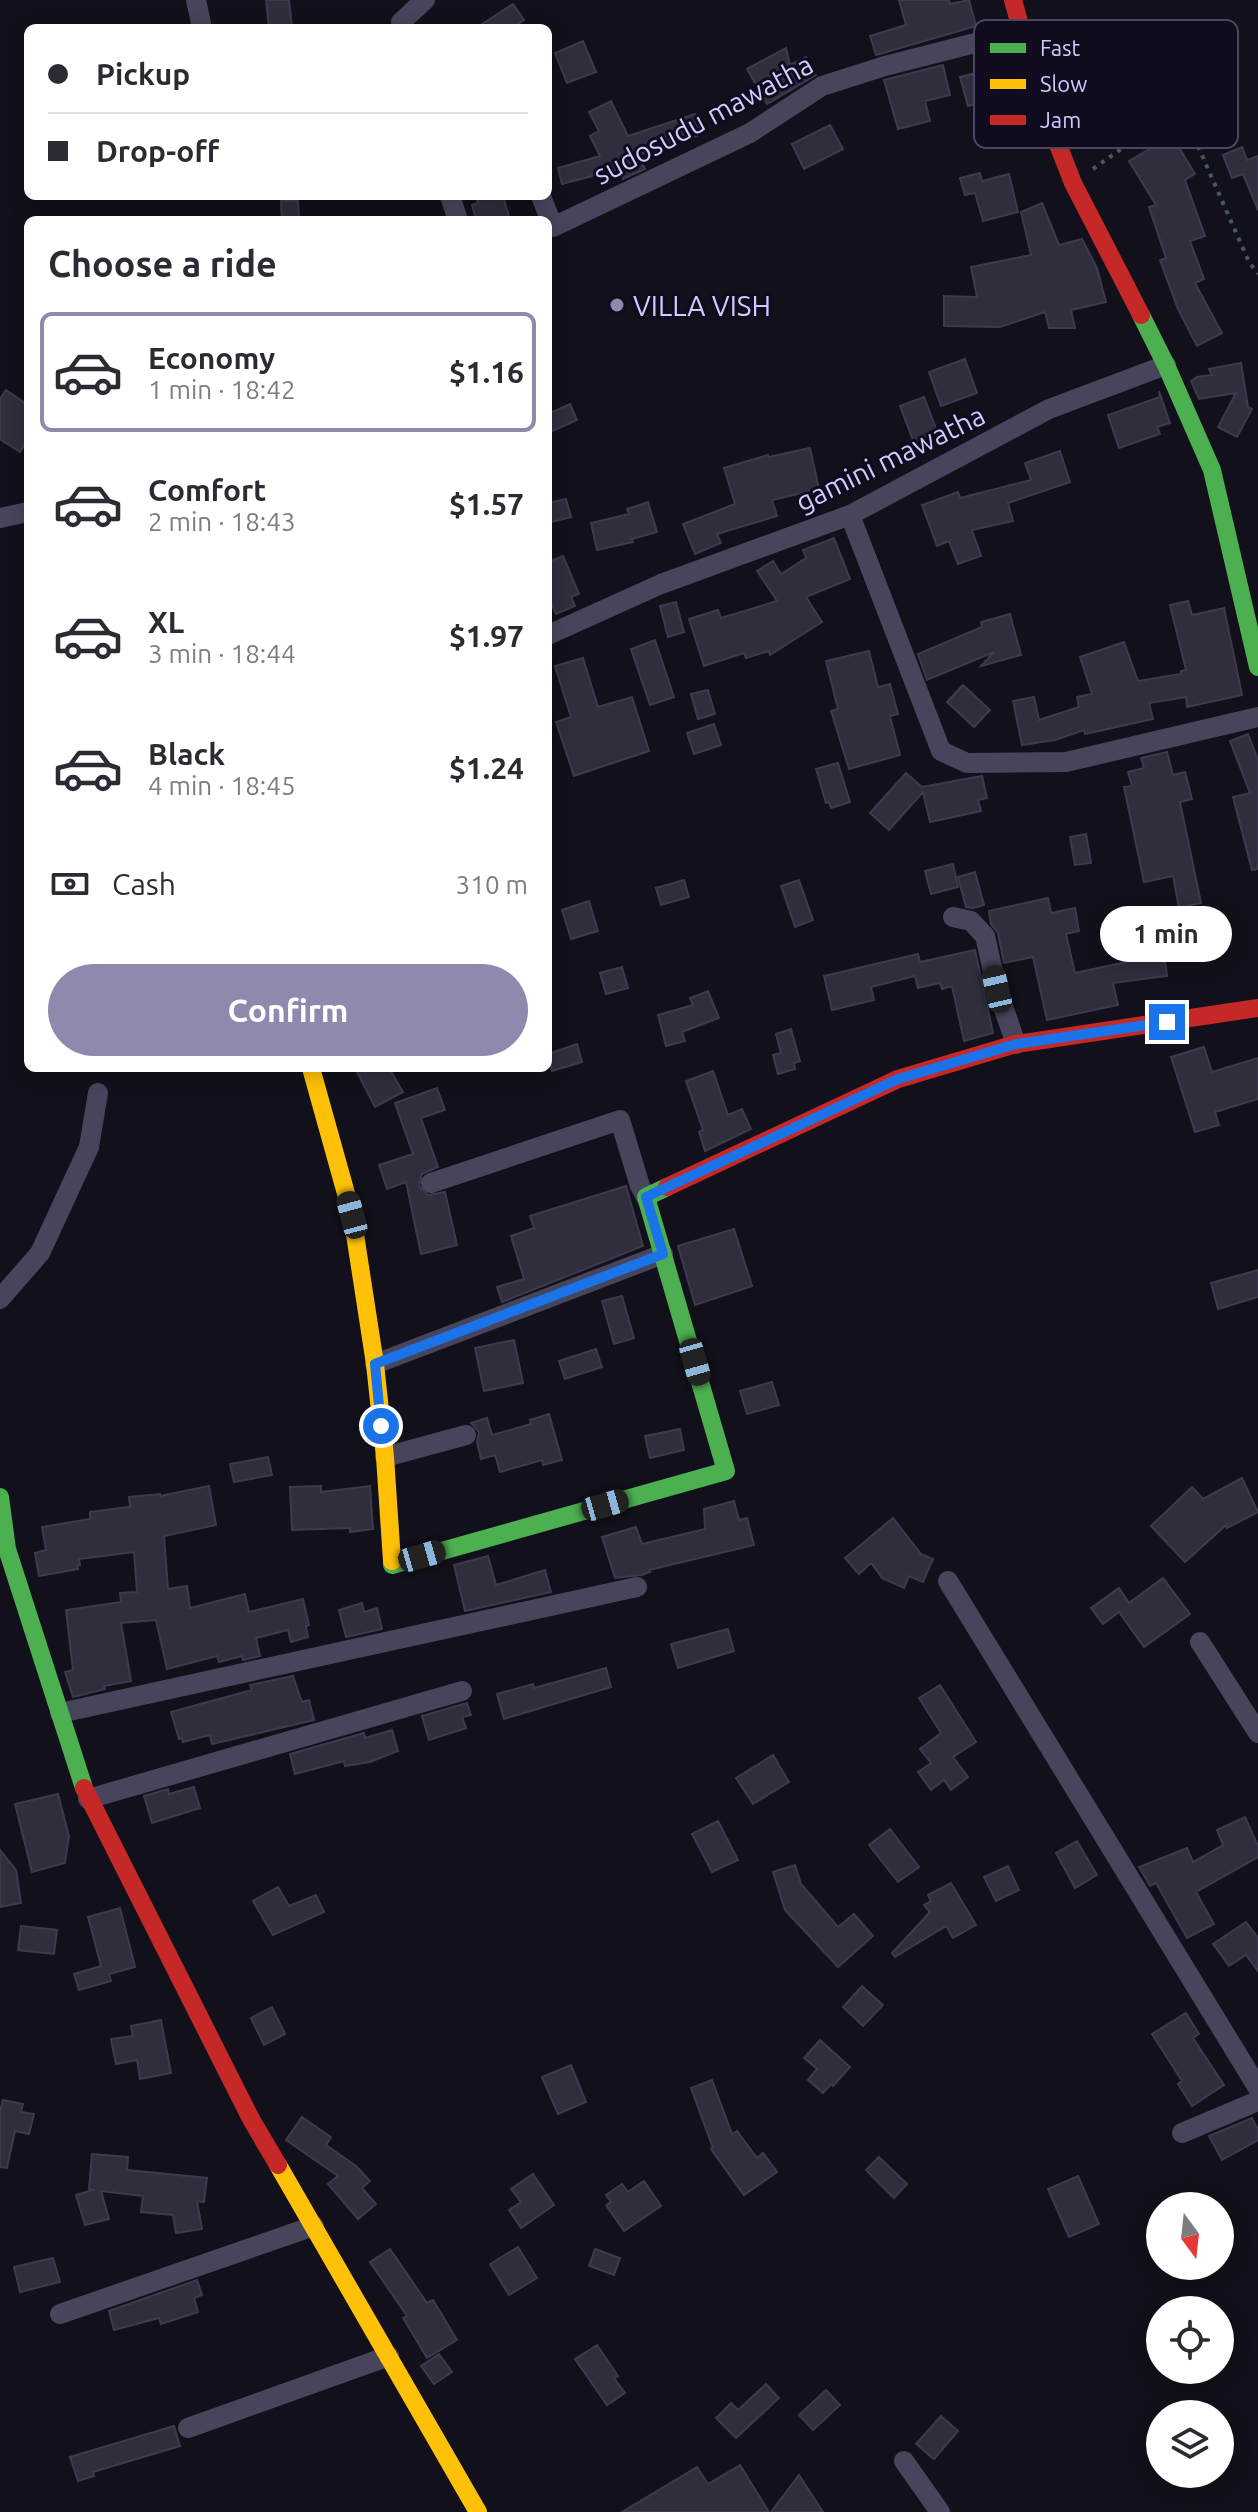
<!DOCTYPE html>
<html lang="en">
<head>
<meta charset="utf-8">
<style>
  :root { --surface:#fff; --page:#f2f2f3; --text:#2b2b33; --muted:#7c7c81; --line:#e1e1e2; --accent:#8f89ae }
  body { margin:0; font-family:Ubuntu,sans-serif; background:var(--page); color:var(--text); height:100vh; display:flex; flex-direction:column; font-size:30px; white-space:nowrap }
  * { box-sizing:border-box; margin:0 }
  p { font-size:26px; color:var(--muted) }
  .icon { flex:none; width:44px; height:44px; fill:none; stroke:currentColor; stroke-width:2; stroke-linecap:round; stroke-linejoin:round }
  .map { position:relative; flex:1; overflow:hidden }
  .drawer { position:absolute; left:24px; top:216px; width:528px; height:856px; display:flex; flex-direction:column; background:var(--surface); border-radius:12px; box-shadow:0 4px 20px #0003 }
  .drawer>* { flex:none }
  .top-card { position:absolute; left:24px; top:24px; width:528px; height:176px; border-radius:12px; box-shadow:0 4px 20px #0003; display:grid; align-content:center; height:176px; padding:0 24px; background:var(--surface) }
  .needle { width:52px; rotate:165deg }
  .tools { position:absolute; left:1146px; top:2192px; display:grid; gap:16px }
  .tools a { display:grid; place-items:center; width:88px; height:88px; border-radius:50%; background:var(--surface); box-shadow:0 4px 20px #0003; font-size:40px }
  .end { position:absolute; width:36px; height:36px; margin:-18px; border:10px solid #1a73e8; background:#fff; box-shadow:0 0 0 4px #fff }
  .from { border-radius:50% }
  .bubble { position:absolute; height:56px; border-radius:28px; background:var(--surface); box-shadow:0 4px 20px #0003; font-size:26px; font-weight:700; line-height:56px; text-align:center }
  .car { position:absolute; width:24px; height:48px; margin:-24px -12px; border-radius:10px; box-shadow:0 0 6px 2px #0007; background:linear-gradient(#222 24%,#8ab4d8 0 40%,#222 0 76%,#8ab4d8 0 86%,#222 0) }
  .top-card b { display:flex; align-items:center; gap:28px; height:76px; font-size:30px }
  .top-card b+b { border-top:2px solid var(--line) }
  .top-card i { width:20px; height:20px; background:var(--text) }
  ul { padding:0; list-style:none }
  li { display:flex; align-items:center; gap:24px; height:120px; margin:0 16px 12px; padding:0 8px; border:4px solid transparent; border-radius:12px }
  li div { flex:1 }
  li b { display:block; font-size:30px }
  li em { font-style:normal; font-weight:700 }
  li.selected { border-color:var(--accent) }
  li>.icon { width:72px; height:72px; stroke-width:1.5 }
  h2 { padding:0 24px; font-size:36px; line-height:96px }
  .pay { display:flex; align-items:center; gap:20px; height:88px; padding:0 24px; font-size:30px }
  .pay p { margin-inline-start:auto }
  .button { display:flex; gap:16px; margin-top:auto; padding:16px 24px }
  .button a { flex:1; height:92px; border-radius:48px; background:var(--accent); color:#fff; font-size:32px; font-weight:700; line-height:92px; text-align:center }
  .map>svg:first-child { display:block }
</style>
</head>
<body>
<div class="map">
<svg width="1258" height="2512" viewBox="0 0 1258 2512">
  <rect width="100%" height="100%" fill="#12101a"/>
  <path fill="#302d3d" stroke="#3e3a4e" stroke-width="2" d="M266,0H289L292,28H269Z
    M899,0H949L950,4L969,0L976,26L876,55L870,36L906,25Z
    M513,4L524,20L512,28H476Z
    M583,41L596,72L567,83L555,53Z
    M786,48L790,65L806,57L816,75L767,104L747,69Z
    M943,65L950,95L925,101L930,121L898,129L884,80Z
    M988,70L995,99L968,106L960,77Z
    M611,101L628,136L695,114L702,134L638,155L645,169L623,179L618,169L562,184L558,168L600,156L590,136L599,131L589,112Z
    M830,125L843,149L804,169L792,144Z
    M1172,136L1195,174L1185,180L1205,236L1190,241L1204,279L1195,283L1222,333L1197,346L1178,309L1160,260L1166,258L1149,207L1156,205L1129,161Z
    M1242,147L1247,160L1258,156V210L1243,174L1232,178L1223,155Z
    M980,173L982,181L1009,174L1018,212L983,221L975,193L965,195L960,178Z
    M476,196H503L510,220H476L472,205L478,203Z
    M281,201H298L299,220H282Z
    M1042,203L1059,245L1082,239L1097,268L1106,302L1071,310L1075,328H1049L1045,312L1000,327L944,326V296L977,297L971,267L1031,255L1021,212Z
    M965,359L977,393L941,406L929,372Z
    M1241,363L1248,407L1252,409L1237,437L1218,427L1236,393L1199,399L1191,381L1197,377L1212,375L1209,369Z
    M6,390L28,405V439L20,452L0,439V399Z
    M1159,391L1170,423L1157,427L1160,434L1119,448L1108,415L1160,397Z
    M924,397L940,439L916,448L900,406Z
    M570,404L577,420L548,433V414Z
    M810,448L819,489L772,500L777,516L717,534L721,543L695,554L683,524L735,504L724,468L768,455L769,457Z
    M1060,451L1070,482L1008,503L1013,521L972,530L981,556L958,564L949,541L937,546L922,505L958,492L960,498L1031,480L1025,463Z
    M566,499L571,517L548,523V503Z
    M648,502L657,532L632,539L633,542L597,550L591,523L629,514L627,509Z
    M834,538L850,579L806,597L822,622L770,655L769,651L746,658L744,653L704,666L689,619L718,610L721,618L777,601L757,571L773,561L781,574L806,558L803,550Z
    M563,556L579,594L571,597L575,606L556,614L548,595V562Z
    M1188,601L1192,615L1224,608L1242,695L1187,707L1186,697L1149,703L1153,719L1085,734L1084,730L1055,740L1022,745L1013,701L1034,697L1039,720L1079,707L1077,697L1092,694L1080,657L1124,642L1138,681L1181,674V671L1186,670L1170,605Z
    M676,602L684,632L668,637L660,606Z
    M1010,614L1021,655L981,666L994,652L927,680L918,654L982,627L981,622Z
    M655,640L674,697L650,705L631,649Z
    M869,651L878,687L890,684L898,714L890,716L900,755L849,769L831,711L838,709L826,661Z
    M583,658L598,707L632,697L649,751L574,776L556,722L571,717L555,666Z
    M963,685L990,710L974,727L947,702Z
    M708,690L715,714L698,719L691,694Z
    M714,724L721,745L694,754L687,733Z
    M1248,734L1258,760V869L1252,870L1233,797L1250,793L1230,741Z
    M1167,752L1173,775L1185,772L1192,799L1180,802L1201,903L1179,908L1173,876L1144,882L1124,787L1132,786L1128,772L1144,768L1141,758Z
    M838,763L850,802L831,808L829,802L826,803L816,769Z
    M906,773L922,787L982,776L987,798L978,800L981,811L930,822L923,792L889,830L870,813Z
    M1086,834L1091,863L1075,865L1070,837Z
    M953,864L958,887L931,894L925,871Z
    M975,872L984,905L973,908L966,907L958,877Z
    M684,880L689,897L661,905L656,888Z
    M799,880L813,920L795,927L781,886Z
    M1048,898L1051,913L1075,908L1079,931L1066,934L1075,973L1131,961L1129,945L1162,941L1167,976L1113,983L1118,1005L1047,1020L1033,957L1004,963L998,933L991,924L989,911Z
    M589,901L598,931L571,939L562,910Z
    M975,950L993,1033L964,1041L952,986L942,989L940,983L918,988L915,976L871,987L874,1000L832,1010L824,976L918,954L920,962Z
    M622,967L628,988L606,994L600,973Z
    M708,991L719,1018L682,1032L685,1041L666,1046L658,1015L693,1005L690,998Z
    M791,1029L800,1061L794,1063L795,1069L778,1074L773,1055L781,1053L776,1034Z
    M577,1044L582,1062L552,1071L548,1054Z
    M1204,1047L1212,1072L1258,1058V1099L1215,1112L1219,1125L1195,1132L1171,1057Z
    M355,1068H389L403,1092L375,1107Z
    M713,1071L728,1115L742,1109L751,1129L705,1151L699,1132L703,1130L686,1081Z
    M437,1088L445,1110L421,1118L438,1167L422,1174L419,1186L428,1195L445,1192L457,1245L421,1254L406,1182L387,1189L379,1165L413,1154L395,1103Z
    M626,1186L643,1246L502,1302L497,1287L524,1279L511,1236L534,1228L530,1216Z
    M734,1229L752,1286L695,1305L678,1246Z
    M1258,1270V1297L1218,1309L1211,1283Z
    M622,1296L634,1338L614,1344L602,1301Z
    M514,1340L523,1383L484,1391L475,1348Z
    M596,1349L602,1367L565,1379L559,1361Z
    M772,1382L779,1405L747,1414L740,1391Z
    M549,1414L562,1460L543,1465L542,1460L500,1472L495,1455L481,1459L477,1442L479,1432L471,1423L487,1418L492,1435L531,1424L530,1420Z
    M680,1429L684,1450L650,1458L645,1436Z
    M268,1457L272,1475L234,1482L230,1464Z
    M1242,1478L1258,1512L1227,1528L1226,1525L1185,1562L1151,1526L1192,1487L1203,1499Z
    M209,1486L216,1525L164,1536L168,1589L187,1586L190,1608L245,1594L249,1612L303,1599L309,1625L306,1626L308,1637L291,1642L288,1630L256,1638L260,1656L243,1660L242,1656L219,1662L217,1656L167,1669L156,1620L121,1623L131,1681L104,1686L105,1689L73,1697L65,1672L73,1670L66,1610L121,1602L120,1593L137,1592L134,1552L79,1559L80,1565L77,1566L78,1569L39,1576L35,1553L46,1550L42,1527L90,1519V1512L130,1507L129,1497L160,1494V1496Z
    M321,1486V1492L370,1486L373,1529L350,1532V1528L292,1530L290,1487Z
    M734,1501L739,1520L747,1518L754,1545L649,1570L650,1572L642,1575L615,1578L602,1537L636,1527L642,1544L705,1529L704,1509Z
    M893,1518L921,1554L933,1559L923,1582L909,1576L904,1588L882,1578L871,1563L859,1574L845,1558Z
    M488,1556L496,1585L545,1570L551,1592L465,1611L454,1565Z
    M1163,1578L1190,1614L1144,1647L1119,1612L1103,1624L1091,1608L1119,1588L1129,1603Z
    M362,1603L364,1612L377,1608L382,1629L346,1637L339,1610Z
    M728,1629L734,1651L678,1668L671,1644Z
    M606,1668L611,1687L504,1719L497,1694L533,1684L534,1688Z
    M293,1676L302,1702L309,1700L314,1720L212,1744L210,1735L183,1742L182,1738L179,1739L171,1712L252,1690L250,1685Z
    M940,1685L976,1742L953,1757L968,1777L951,1790L944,1780L931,1790L918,1772L931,1763L920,1749L941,1733L919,1698Z
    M467,1703L471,1715L462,1717L466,1728L429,1740L422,1716Z
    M392,1730L398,1751L370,1762L345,1766L344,1761L295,1774L290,1754L364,1733L365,1738Z
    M773,1755L789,1782L753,1804L736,1778Z
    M194,1787L200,1808L152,1823L144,1796L168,1789L169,1794Z
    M58,1794L69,1836L65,1863L32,1872L15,1804Z
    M1245,1817L1258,1846V1857L1196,1892L1214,1924L1187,1938L1156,1883L1150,1886L1139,1867L1187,1848L1193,1862L1223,1845L1217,1830Z
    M718,1821L738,1860L712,1872L692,1834Z
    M890,1829L919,1867L898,1882L869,1845Z
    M1077,1841L1097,1875L1075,1888L1056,1853Z
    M0,1850L16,1870L21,1903L0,1907Z
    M795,1865L801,1884L838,1927L854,1914L873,1936L838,1967L785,1910L773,1872Z
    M1008,1866L1019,1890L996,1901L984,1877Z
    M951,1883L976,1925L953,1938L946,1926L895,1957L892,1953L930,1912L924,1905L931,1901L928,1895Z
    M278,1887L289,1906L316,1895L324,1912L273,1935L253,1901Z
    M120,1908L135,1967L109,1974L111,1981L79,1990L74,1974L101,1966L88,1917Z
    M1246,1922L1258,1938V1971L1246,1955L1229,1966L1213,1944Z
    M21,1926L57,1930L54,1954L18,1950Z
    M862,1986L883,2005L863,2026L843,2007Z
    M272,2007L285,2034L264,2045L251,2018Z
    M1186,2013L1199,2034L1193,2038L1224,2085L1192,2106L1178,2084L1182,2081L1152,2034Z
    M161,2020L171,2073L140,2079L137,2060L116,2064L111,2039L133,2036L131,2026Z
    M820,2040L850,2067L833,2086L831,2084L823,2093L808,2080L817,2069L804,2058Z
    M571,2065L586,2102L558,2114L542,2077Z
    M712,2080L732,2134L737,2131L757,2158L763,2153L777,2172L744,2195L711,2149L713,2148L691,2088Z
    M3,2100L23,2104L21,2112L34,2114L29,2134L15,2131L7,2168L0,2167V2111Z
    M302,2117L331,2137L326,2145L356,2166L370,2181L362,2188L376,2204L358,2219L328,2184L338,2176L286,2140Z
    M1252,2118L1258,2130V2140L1222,2160L1209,2136Z
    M92,2154L128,2157L127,2170L207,2178L204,2202L197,2201L202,2229L176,2233L173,2215L141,2212L143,2196L101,2191L109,2219L85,2225L76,2195L93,2190L89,2189Z
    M879,2157L907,2184L894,2198L866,2170Z
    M533,2174L554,2205L521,2228L509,2210L521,2202L511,2189Z
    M1078,2176L1099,2224L1069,2237L1048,2189Z
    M644,2181L661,2206L624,2231L606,2205L611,2202L606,2195L622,2184L628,2192Z
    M518,2247L537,2278L509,2295L490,2264Z
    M390,2249L427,2303L433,2300L457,2340L427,2358L403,2318L407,2316L370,2262Z
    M595,2249L620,2258L614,2275L589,2266Z
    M53,2258L60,2282L20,2292L14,2267Z
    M197,2280L202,2295L194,2298L198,2312L161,2324L159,2318L114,2330L109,2311Z
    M597,2345L618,2376L614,2378L625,2393L607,2405L575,2359Z
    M439,2354L452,2372L434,2384L421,2366Z
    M766,2384L779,2398L736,2438L716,2418L731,2403L738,2410Z
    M826,2390L840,2405L813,2430L799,2415Z
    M941,2416L958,2431L934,2459L916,2444Z
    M174,2426L180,2446L93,2472L94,2476L78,2481L70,2457Z
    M740,2465L769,2512H622L697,2467L708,2484Z
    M799,2475L823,2512H771Z"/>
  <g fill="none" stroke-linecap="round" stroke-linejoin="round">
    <path stroke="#495765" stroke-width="4" stroke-dasharray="4 6" stroke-linecap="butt" d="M1093,169L1159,122L1178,115L1186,119L1249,262L1258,274"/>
    <path stroke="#47455b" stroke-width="20" d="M196,0L202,28
      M401,28V22L425,0
      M450,196L458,220
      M541,196L553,227L750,133L822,86L885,66L1022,31
      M850,515L941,751L967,763L1066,762L1258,717
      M0,518L28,512
      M548,635L661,584L850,515L1049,409L1166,365
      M953,917L971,921L985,936L997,989L1016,1044
      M431,1183L620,1120L640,1186L646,1197
      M0,1299L40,1253L89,1147L98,1093
      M375,1364L663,1254
      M385,1457L466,1435
      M948,1581L1258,2088
      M1200,1642L1258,1733
      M60,1713L637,1587
      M88,1799L462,1691
      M1182,2133L1258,2101
      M60,2314L314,2226
      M188,2428L389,2356
      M904,2461L940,2512"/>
    <path stroke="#4caf50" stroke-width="18" d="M1141,315L1166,365L1212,470L1258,667
      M0,1497L7,1549L84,1788
      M392,1561V1565L726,1471L646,1197L667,1187"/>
    <path stroke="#ffc107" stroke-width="18" d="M311,1068L352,1215L375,1364L385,1457L392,1561
      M278,2165L478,2512"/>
    <path stroke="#c62828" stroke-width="18" d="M1013,0L1041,101L1073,183L1141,315
      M667,1187L898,1079L1016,1044L1258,1008
      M84,1788L251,2119L278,2165"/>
  </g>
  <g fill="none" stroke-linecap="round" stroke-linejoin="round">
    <path stroke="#1a73e8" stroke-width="10" d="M381,1426L375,1364L663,1254L646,1197L898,1079L1016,1044L1167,1022"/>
  </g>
  <circle fill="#8f89ae" stroke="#100c1e" stroke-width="3" cx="617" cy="305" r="8"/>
  <g text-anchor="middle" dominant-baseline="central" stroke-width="6" stroke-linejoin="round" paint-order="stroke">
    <g font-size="28" fill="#d2cafe" stroke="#100c1e">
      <text transform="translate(703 119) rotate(-28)">sudosudu mawatha</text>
      <text transform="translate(890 458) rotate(-26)">gamini mawatha</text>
    </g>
    <g font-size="28" fill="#d2cafe" stroke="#100c1e" text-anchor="start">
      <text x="633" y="305">VILLA VISH</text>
    </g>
  </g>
  <rect x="974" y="20" width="264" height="128" rx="12" fill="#100c1e" stroke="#4a4561" stroke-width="2"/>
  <rect x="990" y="43" width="36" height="10" fill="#4caf50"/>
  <rect x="990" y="79" width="36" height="10" fill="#ffc107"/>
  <rect x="990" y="115" width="36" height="10" fill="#c62828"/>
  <g font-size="22" fill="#d2cafe">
    <text x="1040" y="56">Fast</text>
    <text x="1040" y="92">Slow</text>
    <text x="1040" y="128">Jam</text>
  </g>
</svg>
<div class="tools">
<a><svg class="needle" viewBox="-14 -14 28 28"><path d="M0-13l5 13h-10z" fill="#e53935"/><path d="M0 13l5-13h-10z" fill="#7c7c81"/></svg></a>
<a><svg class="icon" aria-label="locate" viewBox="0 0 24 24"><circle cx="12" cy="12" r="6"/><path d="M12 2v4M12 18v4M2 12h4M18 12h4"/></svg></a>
<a><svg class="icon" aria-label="layers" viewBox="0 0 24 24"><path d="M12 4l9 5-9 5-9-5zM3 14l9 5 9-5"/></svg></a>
</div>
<i class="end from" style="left:381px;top:1426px"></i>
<i class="end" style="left:1167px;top:1022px"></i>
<div class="bubble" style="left:1100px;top:906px;width:132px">1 min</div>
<i class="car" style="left:997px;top:989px;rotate:347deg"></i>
<i class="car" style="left:352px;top:1215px;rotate:345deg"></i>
<i class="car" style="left:695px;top:1362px;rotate:164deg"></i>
<i class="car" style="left:605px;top:1505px;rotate:74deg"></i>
<i class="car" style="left:422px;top:1556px;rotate:74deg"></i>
<div class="top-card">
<b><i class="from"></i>Pickup</b>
<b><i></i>Drop-off</b>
</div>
<section class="drawer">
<h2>Choose a ride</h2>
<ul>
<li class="selected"><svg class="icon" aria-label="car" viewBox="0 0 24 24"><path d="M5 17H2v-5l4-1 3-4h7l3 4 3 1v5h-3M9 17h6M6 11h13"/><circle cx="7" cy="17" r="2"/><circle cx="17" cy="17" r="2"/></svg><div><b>Economy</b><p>1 min · 18:42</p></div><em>$1.16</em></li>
<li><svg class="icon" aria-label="car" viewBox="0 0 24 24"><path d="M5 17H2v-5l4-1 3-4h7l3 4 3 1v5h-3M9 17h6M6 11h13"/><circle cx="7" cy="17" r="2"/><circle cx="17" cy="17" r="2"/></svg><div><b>Comfort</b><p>2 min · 18:43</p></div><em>$1.57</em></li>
<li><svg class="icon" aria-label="car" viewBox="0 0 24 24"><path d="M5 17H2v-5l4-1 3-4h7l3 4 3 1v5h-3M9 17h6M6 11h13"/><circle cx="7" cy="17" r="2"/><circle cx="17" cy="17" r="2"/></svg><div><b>XL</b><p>3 min · 18:44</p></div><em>$1.97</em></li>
<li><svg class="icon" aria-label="car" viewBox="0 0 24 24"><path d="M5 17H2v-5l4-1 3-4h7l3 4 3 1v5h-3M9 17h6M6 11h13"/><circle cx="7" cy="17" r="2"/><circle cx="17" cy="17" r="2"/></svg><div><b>Black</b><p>4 min · 18:45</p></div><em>$1.24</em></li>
</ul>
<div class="pay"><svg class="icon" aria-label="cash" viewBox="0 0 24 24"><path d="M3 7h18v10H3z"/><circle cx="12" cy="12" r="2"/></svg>Cash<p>310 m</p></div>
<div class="button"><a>Confirm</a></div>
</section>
</div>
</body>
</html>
